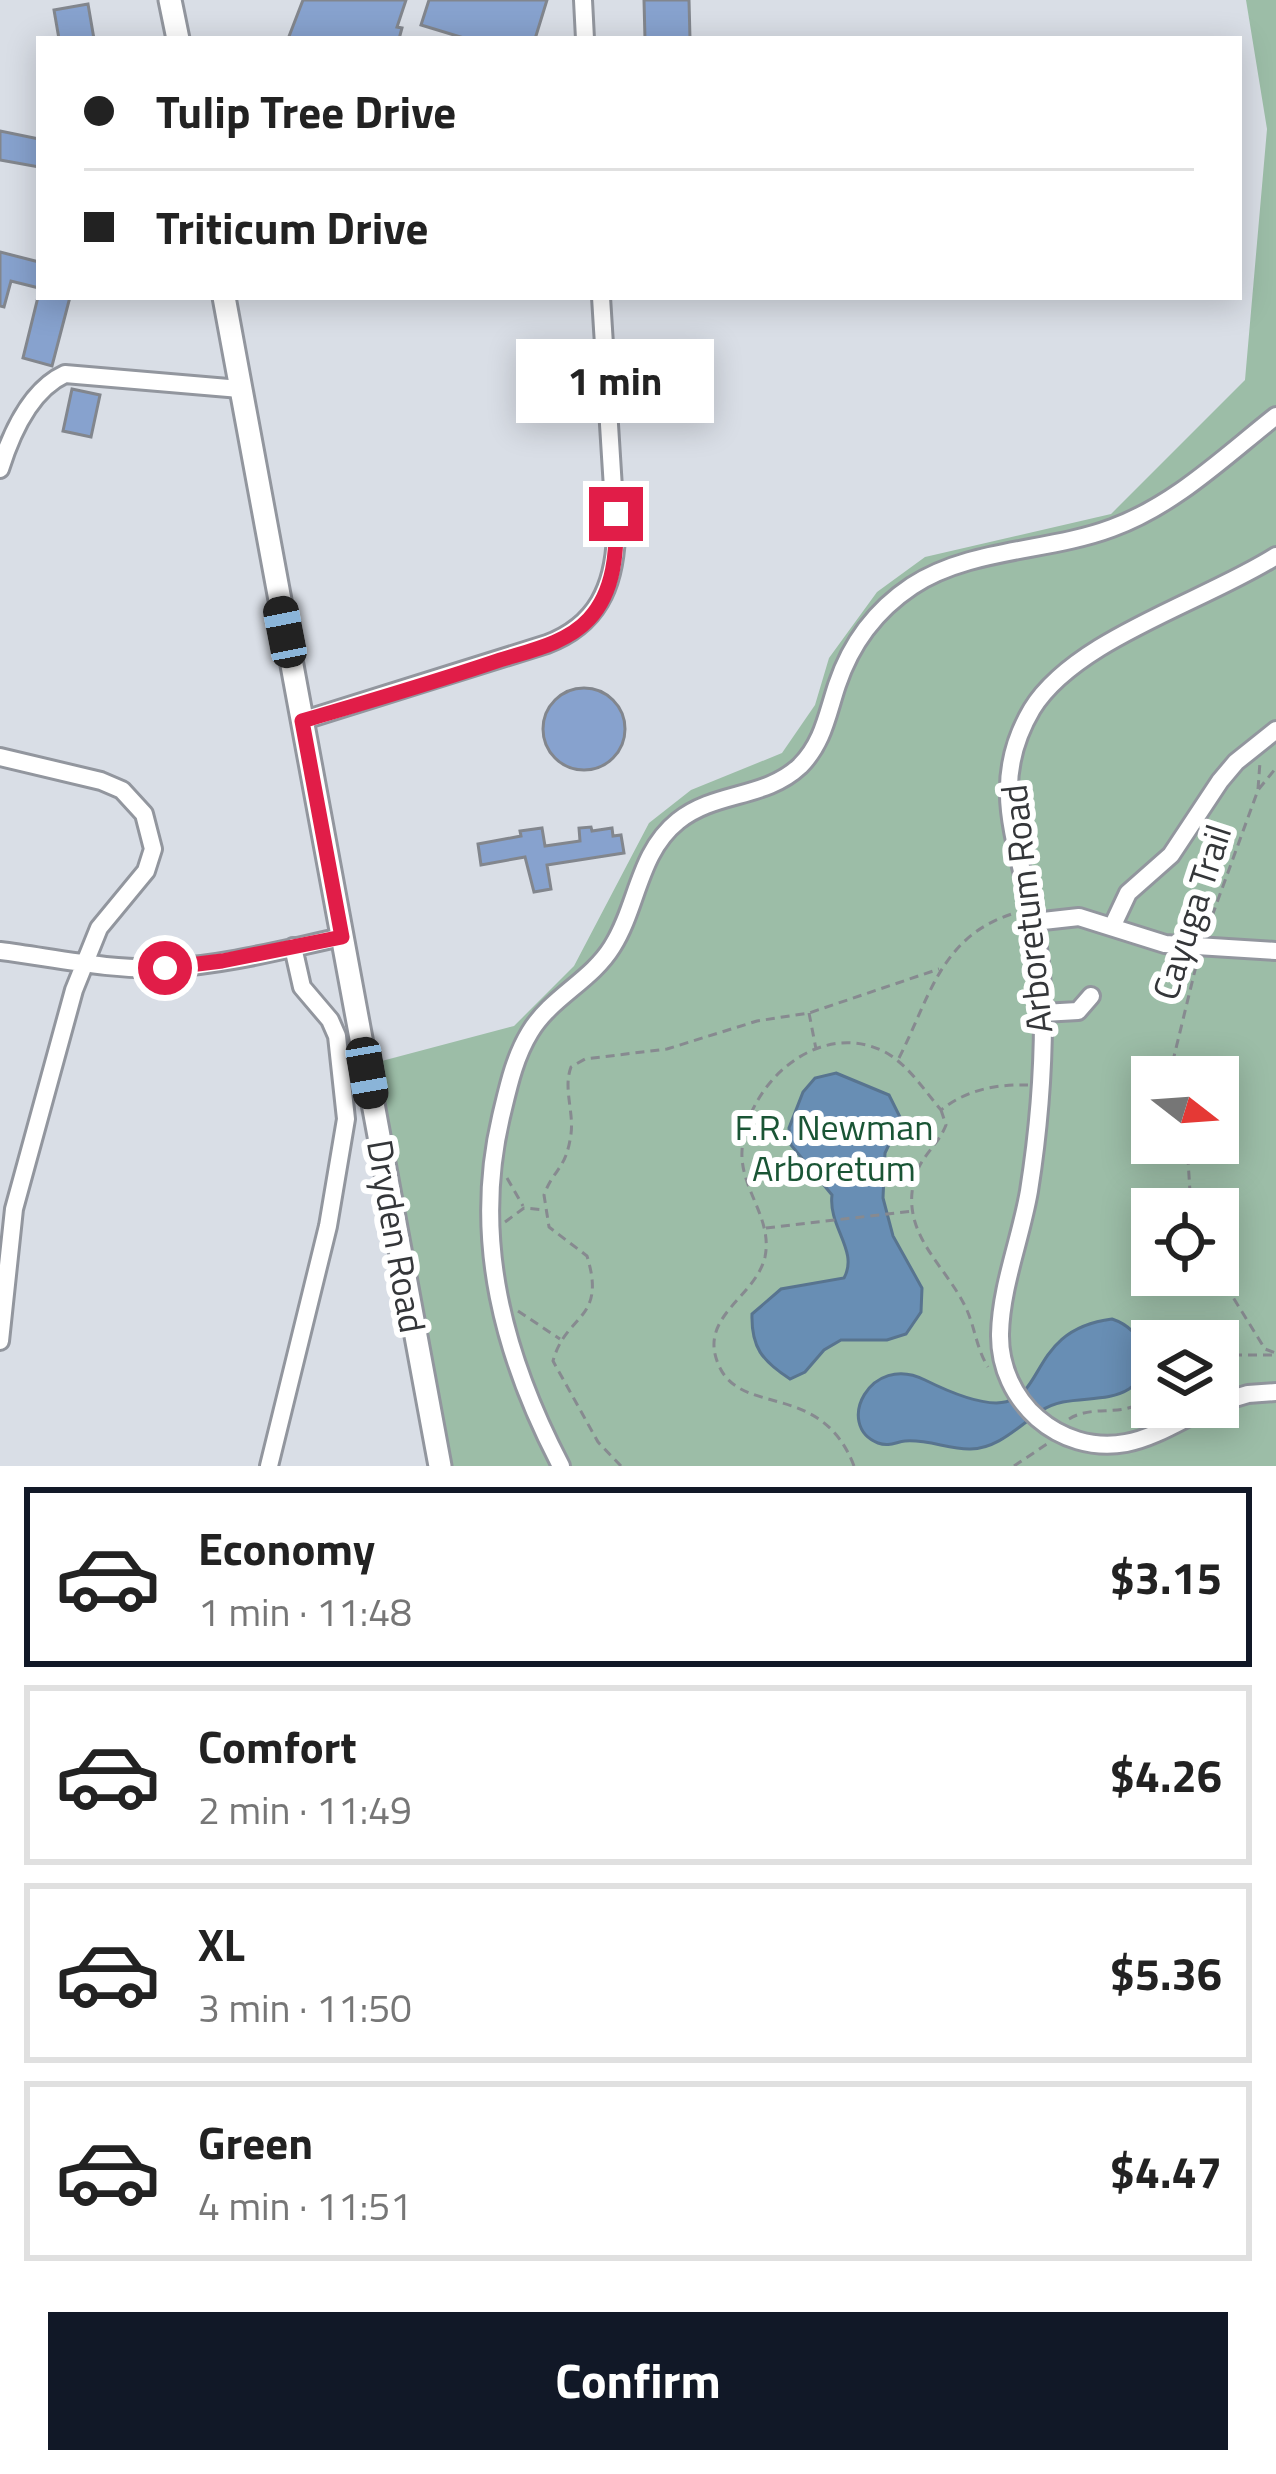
<!DOCTYPE html>
<html lang="en">
<head>
<meta charset="utf-8">
<style>
  :root { --surface:#fff; --page:#f6f6f6; --text:#222; --muted:#767676; --line:#e0e0e0; --accent:#111827 }
  body { margin:0; font-family:"Titillium Web",sans-serif; background:var(--page); color:var(--text); height:100vh; display:flex; flex-direction:column; font-size:45px; white-space:nowrap }
  * { box-sizing:border-box; margin:0 }
  p { font-size:39px; color:var(--muted) }
  .icon { flex:none; width:66px; height:66px; fill:none; stroke:currentColor; stroke-width:2; stroke-linecap:round; stroke-linejoin:round }
  .map { position:relative; height:1466px; overflow:hidden }
  .details { display:flex; flex-direction:column; background:var(--surface); flex:1 }
  .details>* { flex:none }
  .top-card { position:absolute; left:36px; top:36px; width:1206px; height:264px; border-radius:0px; box-shadow:0 6px 30px #0003; display:grid; align-content:center; height:264px; padding:0 48px; background:var(--surface) }
  .needle { width:78px; rotate:107deg }
  .fabs { position:absolute; left:1131px; top:1056px; display:grid; gap:24px }
  .fabs a { display:grid; place-items:center; width:108px; height:108px; border-radius:0px; background:var(--surface); box-shadow:0 6px 30px #0003; font-size:60px }
  .end { position:absolute; width:54px; height:54px; margin:-27px; border:15px solid #e11d48; background:#fff; box-shadow:0 0 0 6px #fff }
  .from { border-radius:50% }
  .bubble { position:absolute; height:84px; border-radius:0px; background:var(--surface); box-shadow:0 6px 30px #0003; font-size:39px; font-weight:700; line-height:84px; text-align:center }
  .car { position:absolute; width:36px; height:72px; margin:-36px -18px; border-radius:15px; box-shadow:0 0 9px 3px #0007; background:linear-gradient(#222 24%,#8ab4d8 0 40%,#222 0 76%,#8ab4d8 0 86%,#222 0) }
  .top-card b { display:flex; align-items:center; gap:42px; height:114px; font-size:45px }
  .top-card b+b { border-top:3px solid var(--line) }
  .top-card i { width:30px; height:30px; background:var(--text) }
  ul { padding:21px 0 0; list-style:none }
  li { display:flex; align-items:center; gap:36px; height:180px; margin:0 24px 18px; padding:0 24px; border:6px solid var(--line); border-radius:0px }
  li div { flex:1 }
  li b { display:block; font-size:45px }
  li em { font-style:normal; font-weight:700 }
  li.selected { border-color:var(--accent) }
  li>.icon { width:108px; height:108px; stroke-width:1.5 }
  .action { display:flex; gap:24px; margin-top:auto; padding:24px 48px }
  .action a { flex:1; height:138px; border-radius:0px; background:var(--accent); color:#fff; font-size:48px; font-weight:700; line-height:138px; text-align:center }
  .map>svg:first-child { display:block }
</style>
</head>
<body>
<div class="map">
<svg width="1276" height="1466" viewBox="0 0 1276 1466">
  <rect width="100%" height="100%" fill="#d9dee6"/>
  <path fill="#9cbda7" fill-rule="evenodd" d="M1246,0H1276V1466H452L378,1062L514,1026L574,966L649,823L691,790L782,753L815,705L829,658L877,592L925,557L1111,514L1245,380L1267,129ZM1152,1077H1218V1143H1152ZM1152,1209H1218V1275H1152ZM1152,1341H1218V1407H1152Z"/>
  <path fill="#688eb4" stroke="#58748f" stroke-width="3" d="M836,1073L889,1095L901,1119L885,1153L883,1198L893,1236L922,1288L921,1312L906,1334L887,1340H841L824,1350L805,1372L790,1379C762,1361 751,1347 752,1314L781,1289L844,1278C859,1251 828,1227 832,1195L791,1145L789,1128L803,1092L815,1078Z
    M1112,1319C1143,1329 1161,1367 1129,1389C1104,1405 1067,1393 1041,1411C1020,1425 997,1450 969,1449C948,1449 927,1439 905,1441C896,1442 889,1447 878,1443C834,1426 870,1352 925,1380C1070,1452 1001,1333 1112,1319Z"/>
  <path fill="#87a2ce" stroke="#82868d" stroke-width="3" d="M303,0H406L397,27L402,28L399,39H288Z
    M429,0H547L535,39H467L421,25Z
    M644,0H689L690,39H645Z
    M88,4L94,39H59L54,10Z
    M0,131L39,139V167L0,160Z
    M0,252L39,262V288L11,281L4,307L0,306Z
    M38,297H70L52,366L23,358Z
    M72,389L100,395L91,437L63,431Z
    M543 729a41 41 0 1 1 82 0a41 41 0 1 1-82 0Z
    M591,827L592,831L612,828L613,836L621,835L624,853L547,865L551,889L534,892L525,857L481,865L478,844L521,836L520,831L542,828L545,846L580,841L579,828Z"/>
  <g fill="none" stroke-linecap="round" stroke-linejoin="round">
    <defs>
      <path id="minor" d="M583,0L585,39
        M0,469C11,434 30,390 65,374L240,389
        M301,721L547,644C597,625 614,587 616,536L601,297
        M0,757L101,781L122,790L144,814L153,849L146,871L99,928L74,990L14,1209L0,1341
        M1034,922L1079,917L1165,944L1276,951
        M1112,927L1128,893L1171,855L1220,781L1236,762L1276,730
        M0,951C55,958 112,971 167,968C226,965 285,949 342,937
        M1043,1013L1078,1011L1091,996
        M1218,1403L1248,1394L1276,1392
        M1209,1407C1183,1419 1154,1438 1126,1443C1059,1455 999,1401 1000,1334C1001,1286 1021,1238 1029,1191C1038,1134 1043,1077 1043,1019C1043,987 1040,952 1033,920C1019,843 987,785 1032,709C1075,639 1206,601 1276,556
        M269,1466L328,1226L346,1119L337,1036L330,1020L302,987L293,947
        M561,1466C504,1357 472,1240 501,1117C508,1088 514,1058 530,1032C551,997 591,981 612,947C638,906 638,853 678,821C715,791 765,799 800,766C823,743 827,715 837,685C851,643 876,610 912,586C970,548 1048,552 1112,528C1175,505 1224,457 1276,416"/>
      <path id="major" d="M170,0L178,39
        M224,297L440,1466"/>
    </defs>
    <use href="#minor" stroke="#92969e" stroke-width="22"/>
    <use href="#major" stroke="#92969e" stroke-width="27"/>
    <path stroke="#878a90" stroke-width="3" stroke-dasharray="9 6" stroke-linecap="butt" d="M1258,789L1260,762
      M1207,930L1258,790L1276,768
      M809,1013L816,1049
      M899,1058C930,997 941,935 1015,913
      M1169,1077L1197,962
      M941,1110L946,1125C938,1146 919,1157 914,1181C901,1234 945,1265 965,1306C975,1326 976,1348 988,1367
      M1179,1143L1188,1159L1191,1209
      M507,1178L523,1206
      M505,1222L524,1208L545,1210
      M766,1228L913,1211
      M1218,1273L1265,1349L1276,1353
      M518,1311L560,1339
      M1218,1355H1276
      M1069,1419C1096,1402 1129,1422 1152,1392
      M621,1466L598,1442L553,1361C566,1313 607,1321 587,1256L549,1227L544,1195C554,1168 566,1170 571,1134C574,1112 563,1088 571,1067L585,1059L667,1049L757,1021L809,1013L939,969
      M854,1466C822,1382 744,1416 720,1368C695,1317 755,1299 765,1257C773,1218 740,1189 742,1151C745,1086 816,1019 883,1051C907,1063 924,1090 941,1110C966,1090 996,1084 1028,1085
      M1014,1466L1047,1444"/>
    <use href="#minor" stroke="#fff" stroke-width="16"/>
    <use href="#major" stroke="#fff" stroke-width="21"/>
  </g>
  <g fill="none" stroke-linecap="round" stroke-linejoin="round">
    <path stroke="#e11d48" stroke-width="15" d="M165,968L222,961L342,937L302,721C367,702 432,683 497,661C528,651 566,644 589,619C615,591 617,550 616,514"/>
  </g>
  <g text-anchor="middle" dominant-baseline="central" stroke-width="12" stroke-linejoin="round" paint-order="stroke">
    <g font-size="36" fill="#343639" stroke="#fff">
      <text transform="translate(1026 909) rotate(-96)">Arboretum Road</text>
      <text transform="translate(1191 912) rotate(-72)">Cayuga Trail</text>
      <text transform="translate(397 1236) rotate(80)">Dryden Road</text>
    </g>
    <g font-size="36" fill="#1a5535" stroke="#fff">
      <text x="834" y="1126">F.R. Newman<tspan x="834" dy="41">Arboretum</tspan></text>
    </g>
  </g>
</svg>
<div class="fabs">
<a><svg class="needle" viewBox="-14 -14 28 28"><path d="M0-13l5 13h-10z" fill="#e53935"/><path d="M0 13l5-13h-10z" fill="#767676"/></svg></a>
<a><svg class="icon" aria-label="locate" viewBox="0 0 24 24"><circle cx="12" cy="12" r="6"/><path d="M12 2v4M12 18v4M2 12h4M18 12h4"/></svg></a>
<a><svg class="icon" aria-label="layers" viewBox="0 0 24 24"><path d="M12 4l9 5-9 5-9-5zM3 14l9 5 9-5"/></svg></a>
</div>
<i class="end from" style="left:165px;top:968px"></i>
<i class="end" style="left:616px;top:514px"></i>
<div class="bubble" style="left:516px;top:339px;width:198px">1 min</div>
<i class="car" style="left:285px;top:632px;rotate:349deg"></i>
<i class="car" style="left:367px;top:1073px;rotate:170deg"></i>
<div class="top-card">
<b><i class="from"></i>Tulip Tree Drive</b>
<b><i></i>Triticum Drive</b>
</div>
</div>
<section class="details">
<ul>
<li class="selected"><svg class="icon" aria-label="car" viewBox="0 0 24 24"><path d="M5 17H2v-5l4-1 3-4h7l3 4 3 1v5h-3M9 17h6M6 11h13"/><circle cx="7" cy="17" r="2"/><circle cx="17" cy="17" r="2"/></svg><div><b>Economy</b><p>1 min · 11:48</p></div><em>$3.15</em></li>
<li><svg class="icon" aria-label="car" viewBox="0 0 24 24"><path d="M5 17H2v-5l4-1 3-4h7l3 4 3 1v5h-3M9 17h6M6 11h13"/><circle cx="7" cy="17" r="2"/><circle cx="17" cy="17" r="2"/></svg><div><b>Comfort</b><p>2 min · 11:49</p></div><em>$4.26</em></li>
<li><svg class="icon" aria-label="car" viewBox="0 0 24 24"><path d="M5 17H2v-5l4-1 3-4h7l3 4 3 1v5h-3M9 17h6M6 11h13"/><circle cx="7" cy="17" r="2"/><circle cx="17" cy="17" r="2"/></svg><div><b>XL</b><p>3 min · 11:50</p></div><em>$5.36</em></li>
<li><svg class="icon" aria-label="car" viewBox="0 0 24 24"><path d="M5 17H2v-5l4-1 3-4h7l3 4 3 1v5h-3M9 17h6M6 11h13"/><circle cx="7" cy="17" r="2"/><circle cx="17" cy="17" r="2"/></svg><div><b>Green</b><p>4 min · 11:51</p></div><em>$4.47</em></li>
</ul>
<div class="action"><a>Confirm</a></div>
</section>
</body>
</html>
